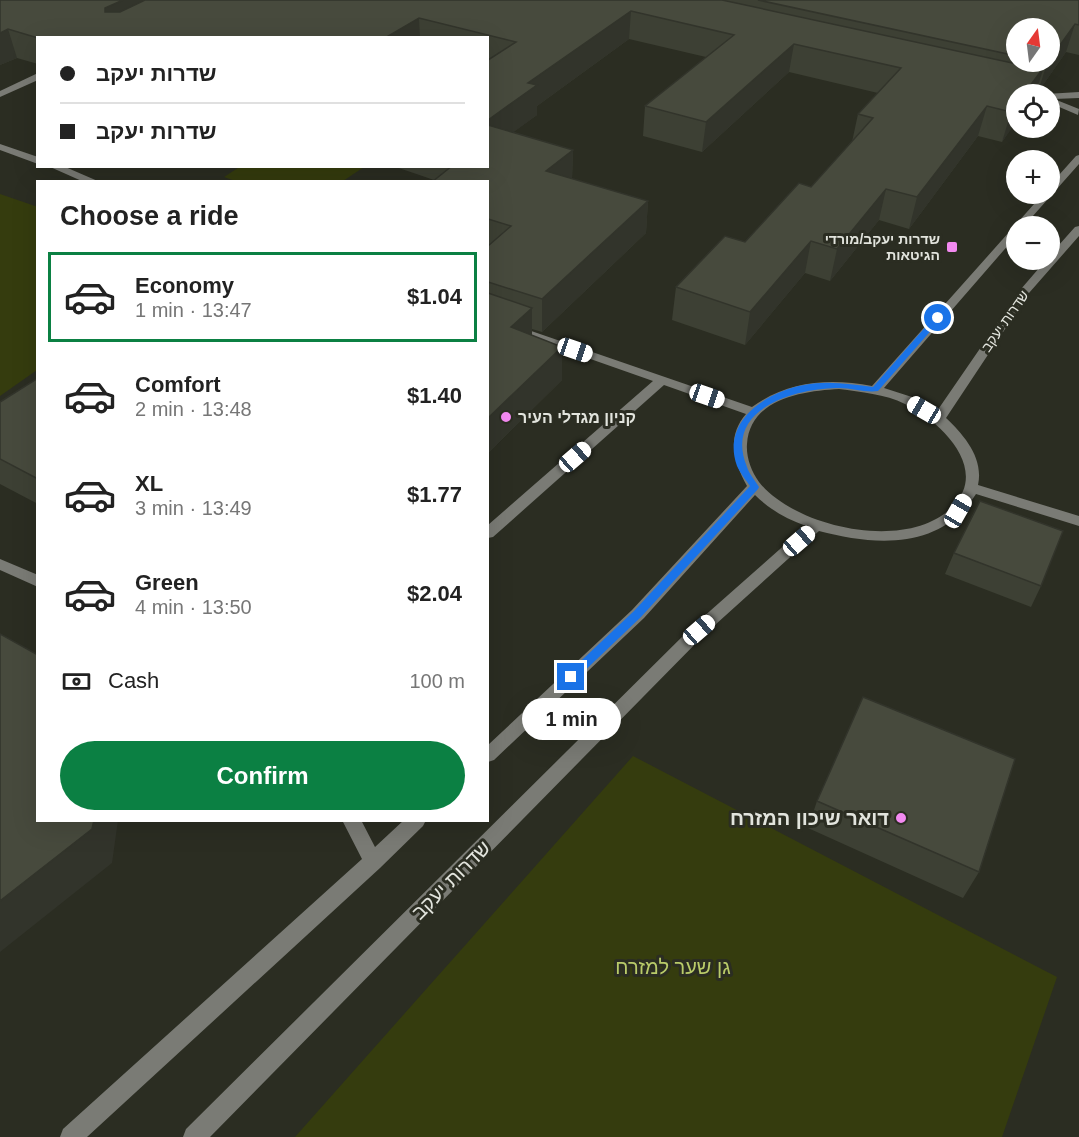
<!DOCTYPE html>
<html lang="en">
<head>
<meta charset="utf-8">
<style>
  :root { --surface:#fff; --page:#f6f6f6; --text:#222; --muted:#767676; --line:#e0e0e0; --accent:#0b8043 }
  body { margin:0; font-family:Helvetica,Heebo,sans-serif; background:var(--page); color:var(--text); height:100vh; display:flex; flex-direction:column; font-size:22px; white-space:nowrap }
  * { box-sizing:border-box; margin:0 }
  p { font-size:20px; color:var(--muted) }
  .icon { flex:none; width:33px; height:33px; fill:none; stroke:currentColor; stroke-width:2; stroke-linecap:round; stroke-linejoin:round }
  .map { position:relative; flex:1; overflow:hidden }
  .sheet { position:absolute; left:36px; top:180px; width:453px; height:642px; display:flex; flex-direction:column; background:var(--surface); border-radius:0px; box-shadow:0 6px 24px #0002 }
  .sheet>* { flex:none }
  .hud { position:absolute; left:36px; top:36px; width:453px; height:132px; border-radius:0px; box-shadow:0 6px 24px #0002; display:grid; align-content:center; height:132px; padding:0 24px; background:var(--surface) }
  .needle { width:39px; rotate:14deg }
  .fabs { position:absolute; left:1006px; top:18px; display:grid; gap:12px }
  .fabs a { display:grid; place-items:center; width:54px; height:54px; border-radius:50%; background:var(--surface); box-shadow:0 6px 24px #0002; font-size:30px }
  .end { position:absolute; width:27px; height:27px; margin:-14px; border:8px solid #1a73e8; background:#fff; box-shadow:0 0 0 3px #fff }
  .from { border-radius:50% }
  .bubble { position:absolute; height:42px; border-radius:21px; background:var(--surface); box-shadow:0 6px 24px #0002; font-size:20px; font-weight:800; line-height:42px; text-align:center }
  .car { position:absolute; width:18px; height:36px; margin:-18px -9px; border-radius:8px; box-shadow:0 0 4px 2px #0007; background:linear-gradient(#fff 24%,#345 0 40%,#fff 0 76%,#345 0 86%,#fff 0) }
  .hud b { display:flex; align-items:center; gap:21px; height:57px; font-size:22px }
  .hud b+b { border-top:2px solid var(--line) }
  .hud i { width:15px; height:15px; background:var(--text) }
  ul { padding:0; list-style:none }
  li { display:flex; align-items:center; gap:18px; height:90px; margin:0 12px 9px; padding:0 12px; border:3px solid transparent; border-radius:0px }
  li div { flex:1 }
  li b { display:block; font-size:22px }
  li em { font-style:normal; font-weight:800 }
  li.on { border-color:var(--accent) }
  li>.icon { width:54px; height:54px; stroke-width:1.5 }
  h2 { padding:0 24px; font-size:27px; line-height:72px }
  .pay { display:flex; align-items:center; gap:15px; height:66px; padding:0 24px; font-size:22px }
  .pay p { margin-inline-start:auto }
  .primary-button { display:flex; gap:12px; margin-top:auto; padding:12px 24px }
  .primary-button a { flex:1; height:69px; border-radius:36px; background:var(--accent); color:#fff; font-size:24px; font-weight:800; line-height:69px; text-align:center }
  .map>svg:first-child { display:block }
</style>
</head>
<body>
<div class="map">
<svg width="1079" height="1137" viewBox="0 0 1079 1137">
  <rect width="100%" height="100%" fill="#2b2d22"/>
  <path fill="#353c0e" d="M241,166H364V167L343,181L238,182L224,177Z
    M0,194L38,207L37,370L0,396Z
    M633,756L1057,977L1002,1137H295Z"/>
  <g fill="none" stroke-linecap="round" stroke-linejoin="round">
    <path fill="#7a7b75" fill-rule="evenodd" d="M38,73V80L0,97V91Z
      M1079,92V98L1054,99L1079,109L1078,115L1050,103V94H1046Z
      M0,144L38,157V164L0,150Z
      M1079,155V164L1024,226H1017V235L884,388L915,398L937,411L1021,289L1046,260H1050V255L1075,227L1079,226V236L1029,293L946,418C964,435 984,458 978,485L1079,516V526L976,494C941,550 876,546 819,531L705,634L210,1137H183L186,1129L693,626L806,526C787,519 770,510 755,495L644,618L494,760L488,762V745L632,610L747,486C734,462 726,437 746,414L664,385L493,537L488,538V525L653,381L488,323V316L752,407C788,381 829,378 872,386L1043,194H1050V185L1076,156ZM839,389C861,392 885,394 905,404C939,420 990,468 953,506C909,553 795,528 759,482C751,471 746,457 747,444C750,398 804,391 839,389Z
      M48,166H63L100,182H84Z
      M0,559L38,575V587L0,570Z
      M342,820H361L375,847L404,820H426L423,826L380,868L87,1137H60L63,1129L362,859Z"/>
  </g>
  <path fill="#3d4034" fill-rule="evenodd" d="M0,0H1079V55L1066,52L1038,92L1036,91L1002,142L978,136L909,229L879,220L830,281L805,273L745,345L672,320L676,287L745,242L811,187L852,142L858,114L878,93L789,72L702,152L643,136L645,106L706,57L629,39L537,106V115L513,132L573,150L572,179L648,201L646,233L542,332L532,329V336L562,347V380L488,453V182L434,180L393,166H488V38H38V64L17,58L0,65ZM1017,28L1050,62H1017Z
    M38,378V504L0,484V402Z
    M954,553L1041,586L1031,607L945,574Z
    M817,801L979,872L963,898L808,828Z"/>
  <path fill="#32342b" d="M123,0H185L113,36L105,12V8Z
    M631,11L629,39L537,106V115L488,151V120L528,83Z
    M419,18L420,38H385Z
    M1075,24L1066,52L1038,92L1047,63L1048,62H1050V59Z
    M8,29L17,58L0,65V33Z
    M794,44L789,72L702,152L706,122Z
    M1044,67L1035,94H1024Z
    M1017,104V121L1002,142L1011,112Z
    M987,106L978,136L909,229L917,197Z
    M573,150L572,181L546,171Z
    M886,189L879,220L830,281L837,249Z
    M648,201L646,233L542,332V299Z
    M811,241L805,273L745,345L750,312Z
    M532,308V341L511,327Z
    M562,347V380L488,453V418Z
    M94,820H118L112,863L0,952V901Z"/>
  <path fill="#474a3d" stroke="#32342b" stroke-width="1.5" d="M0,0H123L105,8V12H120L145,0H722L1031,67H1044L1024,94H1017V104L1011,112L987,106L917,197L886,189L837,249L811,241L750,312L676,287L725,236L745,242L799,183L811,187L873,118L858,114L901,68L794,44L706,122L645,106L734,35L631,11L528,83L537,85L488,120V60L516,42L419,18L385,38H38L8,29L0,33Z
    M758,0H1079V25L1075,24L1050,59V28H1017V56Z
    M488,125L573,150L546,171L648,201L542,299L488,282V246L511,226L488,219V182H432L452,166H488Z
    M488,293L532,308L511,327L562,347L488,418Z
    M38,378V479L0,459V402Z
    M980,501L1063,531L1041,586L954,553Z
    M0,634L38,655V820H94L92,829L0,901Z
    M863,697L1015,759L979,872L817,801Z"/>
  <path fill="#1a73e8" d="M935,316L942,318L878,391C864,393 850,387 836,388C794,389 723,409 747,467C749,474 755,480 759,487L758,489L641,617L575,680H567V674L634,611L750,486C746,480 740,473 737,466C721,422 765,392 804,385C827,380 850,384 873,387Z"/>
  <g fill="#f38af1" stroke="#2b2d22" stroke-width="2">
    <rect x="946" y="241" width="12" height="12" rx="3"/>
    <circle cx="506" cy="417" r="6"/>
    <circle cx="901" cy="818" r="6"/>
  </g>
  <g text-anchor="middle" dominant-baseline="central" stroke-width="6" stroke-linejoin="round" paint-order="stroke">
    <g font-size="14" font-weight="bold" fill="#e2e4dd" stroke="#2b2d22" text-anchor="end">
      <text x="940" y="239">שדרות יעקב/מורדי<tspan x="940" dy="16">הגיטאות</tspan></text>
    </g>
    <g font-size="14" fill="#e2e4dd" stroke="#2b2d22">
      <text transform="translate(1005 321) rotate(-55)">שדרות יעקב</text>
    </g>
    <g font-size="16" font-weight="bold" fill="#e2e4dd" stroke="#2b2d22" text-anchor="start">
      <text x="518" y="417">קניון מגדלי העיר</text>
    </g>
    <g font-size="20" font-weight="bold" fill="#e2e4dd" stroke="#2b2d22" text-anchor="end">
      <text x="889" y="818">דואר שיכון המזרח</text>
    </g>
    <g font-size="20" fill="#e2e4dd" stroke="#2b2d22">
      <text transform="translate(451 880) rotate(-45)">שדרות יעקב</text>
    </g>
    <g font-size="20" fill="#b9cb69" stroke="#2b2d22">
      <text x="673" y="967">גן שער למזרח</text>
    </g>
  </g>
</svg>
<div class="fabs">
<a><svg class="needle" viewBox="-14 -14 28 28"><path d="M0-13l5 13h-10z" fill="#e53935"/><path d="M0 13l5-13h-10z" fill="#767676"/></svg></a>
<a><svg class="icon" aria-label="locate" viewBox="0 0 24 24"><circle cx="12" cy="12" r="6"/><path d="M12 2v4M12 18v4M2 12h4M18 12h4"/></svg></a>
<a>+</a>
<a>−</a>
</div>
<i class="end from" style="left:938px;top:318px"></i>
<i class="end" style="left:571px;top:677px"></i>
<div class="bubble" style="left:522px;top:698px;width:99px">1 min</div>
<i class="car" style="left:575px;top:350px;rotate:109deg"></i>
<i class="car" style="left:707px;top:396px;rotate:109deg"></i>
<i class="car" style="left:924px;top:410px;rotate:300deg"></i>
<i class="car" style="left:575px;top:457px;rotate:49deg"></i>
<i class="car" style="left:958px;top:511px;rotate:30deg"></i>
<i class="car" style="left:799px;top:541px;rotate:49deg"></i>
<i class="car" style="left:699px;top:630px;rotate:49deg"></i>
<div class="hud">
<b><i class="from"></i>שדרות יעקב</b>
<b><i></i>שדרות יעקב</b>
</div>
<section class="sheet">
<h2>Choose a ride</h2>
<ul>
<li class="on"><svg class="icon" aria-label="car" viewBox="0 0 24 24"><path d="M5 17H2v-5l4-1 3-4h7l3 4 3 1v5h-3M9 17h6M6 11h13"/><circle cx="7" cy="17" r="2"/><circle cx="17" cy="17" r="2"/></svg><div><b>Economy</b><p>1 min · 13:47</p></div><em>$1.04</em></li>
<li><svg class="icon" aria-label="car" viewBox="0 0 24 24"><path d="M5 17H2v-5l4-1 3-4h7l3 4 3 1v5h-3M9 17h6M6 11h13"/><circle cx="7" cy="17" r="2"/><circle cx="17" cy="17" r="2"/></svg><div><b>Comfort</b><p>2 min · 13:48</p></div><em>$1.40</em></li>
<li><svg class="icon" aria-label="car" viewBox="0 0 24 24"><path d="M5 17H2v-5l4-1 3-4h7l3 4 3 1v5h-3M9 17h6M6 11h13"/><circle cx="7" cy="17" r="2"/><circle cx="17" cy="17" r="2"/></svg><div><b>XL</b><p>3 min · 13:49</p></div><em>$1.77</em></li>
<li><svg class="icon" aria-label="car" viewBox="0 0 24 24"><path d="M5 17H2v-5l4-1 3-4h7l3 4 3 1v5h-3M9 17h6M6 11h13"/><circle cx="7" cy="17" r="2"/><circle cx="17" cy="17" r="2"/></svg><div><b>Green</b><p>4 min · 13:50</p></div><em>$2.04</em></li>
</ul>
<div class="pay"><svg class="icon" aria-label="cash" viewBox="0 0 24 24"><path d="M3 7h18v10H3z"/><circle cx="12" cy="12" r="2"/></svg>Cash<p>100 m</p></div>
<div class="primary-button"><a>Confirm</a></div>
</section>
</div>
</body>
</html>
